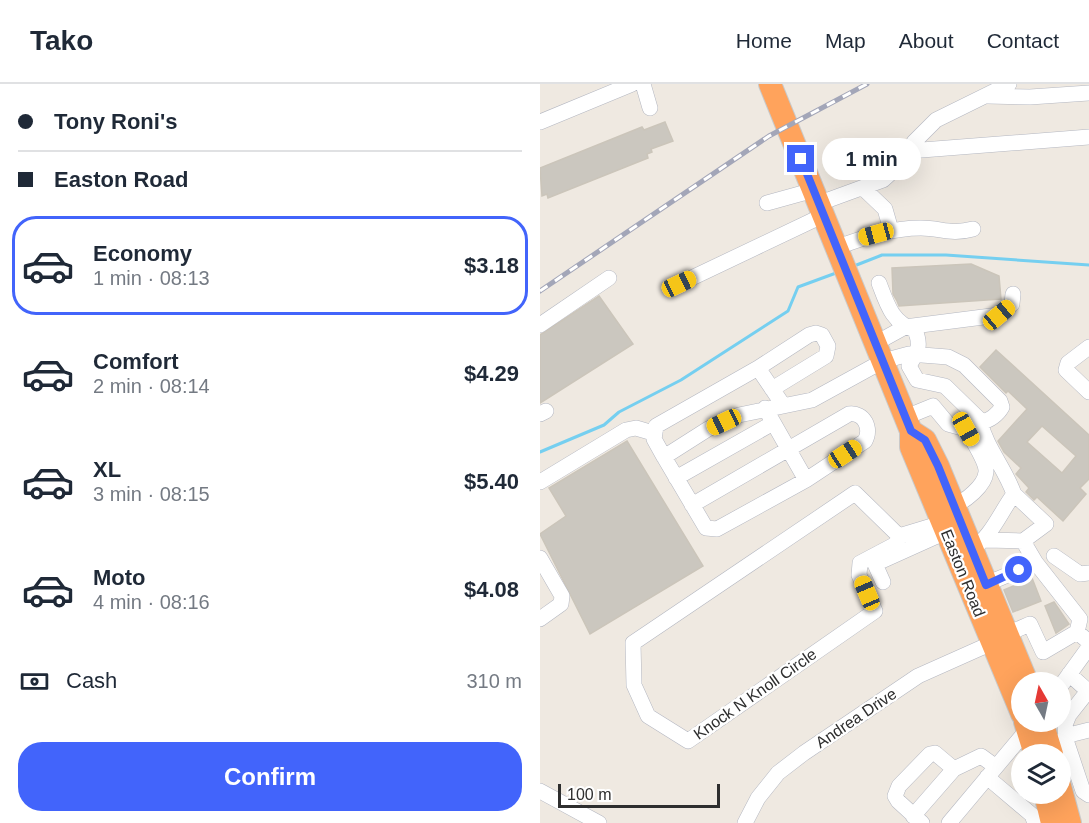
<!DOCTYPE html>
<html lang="en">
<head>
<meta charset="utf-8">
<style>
  :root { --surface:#fff; --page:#f2f2f3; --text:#1f2937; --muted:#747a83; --line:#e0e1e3; --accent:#4264fb }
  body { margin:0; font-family:Helvetica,sans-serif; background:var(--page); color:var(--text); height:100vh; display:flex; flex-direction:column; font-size:22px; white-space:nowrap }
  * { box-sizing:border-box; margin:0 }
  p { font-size:20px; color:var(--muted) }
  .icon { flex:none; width:33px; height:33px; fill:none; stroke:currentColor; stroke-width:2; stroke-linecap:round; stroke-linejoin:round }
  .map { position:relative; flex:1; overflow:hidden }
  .side { display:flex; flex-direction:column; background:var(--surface); width:540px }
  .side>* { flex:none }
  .hud { display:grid; align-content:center; height:132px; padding:0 18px; background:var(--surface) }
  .needle { width:39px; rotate:351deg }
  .fabs { position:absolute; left:471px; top:588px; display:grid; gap:12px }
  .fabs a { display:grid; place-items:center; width:60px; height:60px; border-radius:50%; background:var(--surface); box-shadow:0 6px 24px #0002; font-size:30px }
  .scale { position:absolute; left:18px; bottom:15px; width:162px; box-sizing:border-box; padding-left:6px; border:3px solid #2e2e2e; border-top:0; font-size:16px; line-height:21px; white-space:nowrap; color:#2e2e2e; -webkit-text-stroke:4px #fff; paint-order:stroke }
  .end { position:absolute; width:27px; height:27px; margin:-14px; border:8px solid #4264fb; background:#fff; box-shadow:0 0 0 3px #fff }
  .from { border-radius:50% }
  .bubble { position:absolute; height:42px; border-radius:21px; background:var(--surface); box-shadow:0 6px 24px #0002; font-size:20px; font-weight:700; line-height:42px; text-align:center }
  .car { position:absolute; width:18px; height:36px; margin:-18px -9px; border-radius:8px; box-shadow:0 0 4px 2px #0007; background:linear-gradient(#f5c518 24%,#345 0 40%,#f5c518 0 76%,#345 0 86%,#f5c518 0) }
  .hud b { display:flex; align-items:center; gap:21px; height:57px; font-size:22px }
  .hud b+b { border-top:2px solid var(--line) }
  .hud i { width:15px; height:15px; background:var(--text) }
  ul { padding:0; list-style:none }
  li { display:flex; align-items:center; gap:18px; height:99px; margin:0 12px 9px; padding:0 6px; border:3px solid transparent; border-radius:24px }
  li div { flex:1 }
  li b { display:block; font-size:22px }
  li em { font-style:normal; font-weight:700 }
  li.current { border-color:var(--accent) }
  li>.icon { width:54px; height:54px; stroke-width:1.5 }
  .pay { display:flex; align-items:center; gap:15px; height:66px; padding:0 18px; font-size:22px }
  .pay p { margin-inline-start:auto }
  .action { display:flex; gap:12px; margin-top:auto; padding:12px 18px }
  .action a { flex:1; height:69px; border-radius:24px; background:var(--accent); color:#fff; font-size:24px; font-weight:700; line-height:69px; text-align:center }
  header { display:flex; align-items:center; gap:36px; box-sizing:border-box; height:84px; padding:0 30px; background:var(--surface); border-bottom:2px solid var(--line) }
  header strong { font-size:28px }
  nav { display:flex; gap:33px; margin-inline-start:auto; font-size:21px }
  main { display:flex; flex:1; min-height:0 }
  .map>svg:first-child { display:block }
</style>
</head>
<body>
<header>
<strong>Tako</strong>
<nav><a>Home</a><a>Map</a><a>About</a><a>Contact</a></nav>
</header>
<main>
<section class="side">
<div class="hud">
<b><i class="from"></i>Tony Roni's</b>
<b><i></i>Easton Road</b>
</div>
<ul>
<li class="current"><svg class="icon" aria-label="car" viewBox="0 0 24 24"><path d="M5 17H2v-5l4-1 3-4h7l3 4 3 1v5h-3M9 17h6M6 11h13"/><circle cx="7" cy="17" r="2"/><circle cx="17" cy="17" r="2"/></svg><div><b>Economy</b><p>1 min · 08:13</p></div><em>$3.18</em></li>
<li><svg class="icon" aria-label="car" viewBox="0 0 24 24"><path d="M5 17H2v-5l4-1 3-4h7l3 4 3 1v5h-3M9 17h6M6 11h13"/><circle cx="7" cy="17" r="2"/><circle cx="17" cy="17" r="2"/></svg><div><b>Comfort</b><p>2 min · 08:14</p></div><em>$4.29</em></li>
<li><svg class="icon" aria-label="car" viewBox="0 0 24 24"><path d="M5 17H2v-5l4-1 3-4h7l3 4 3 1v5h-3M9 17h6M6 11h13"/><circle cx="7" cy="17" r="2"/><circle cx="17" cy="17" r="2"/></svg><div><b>XL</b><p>3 min · 08:15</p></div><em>$5.40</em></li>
<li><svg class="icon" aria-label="car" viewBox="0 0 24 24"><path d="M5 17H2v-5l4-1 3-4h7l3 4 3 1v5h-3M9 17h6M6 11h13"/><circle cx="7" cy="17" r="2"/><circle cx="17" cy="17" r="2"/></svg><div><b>Moto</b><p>4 min · 08:16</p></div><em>$4.08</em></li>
</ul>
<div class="pay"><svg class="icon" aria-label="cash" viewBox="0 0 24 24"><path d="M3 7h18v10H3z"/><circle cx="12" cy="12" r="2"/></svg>Cash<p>310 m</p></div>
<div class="action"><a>Confirm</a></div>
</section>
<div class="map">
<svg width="549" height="739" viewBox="0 0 549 739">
  <rect width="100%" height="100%" fill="#efe9e1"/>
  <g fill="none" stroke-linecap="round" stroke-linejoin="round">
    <path stroke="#75cff0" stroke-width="3" d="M314,182L342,171H406L549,181
      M0,368L64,341L79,328L141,296L248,227L258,203L296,189"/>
  </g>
  <path fill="#cbc7bf" stroke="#cbc5ba" stroke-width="1.5" fill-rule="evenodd" d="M125,38L133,57L111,65L112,68L107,70L108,74L8,114L7,110L2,112L0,84L102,43L104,46Z
    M431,180L459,192L461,215L359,222L357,217L353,210L352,184Z
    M59,212L93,260L0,319V251Z
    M456,266L549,351V395L540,404L546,410L523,437L497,413L494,416L486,408L489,404L476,390L481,384L464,368L458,357L487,325L468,307L466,309L440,283ZM502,342L536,372L522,389L487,358Z
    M87,357L163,482L50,550L0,450L26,432L9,404Z
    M492,494L501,517L473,528L464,506Z
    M514,518L529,540L516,549L505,522Z"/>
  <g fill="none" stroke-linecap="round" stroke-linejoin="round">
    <defs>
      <path id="minor" d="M103,0L110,24
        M448,12L490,13L549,9
        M0,38L92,0
        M369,67L549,53
        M323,104L345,125L351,146
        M227,119L274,106
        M280,119L343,96L365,76L374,58L396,36L469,0
        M298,163C325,153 352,144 381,144C401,144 411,151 433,145
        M139,200L284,131
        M0,241L69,194
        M336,259L365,243L459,231L472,220L473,210
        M549,263L528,279L526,286L549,308
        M218,284L269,251L276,249L282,251L288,262L286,272L232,305
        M225,324L266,396L177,445L166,444L124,373L168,345L199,331L272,316L343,277L369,270L408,273L424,281L460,317L462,323C458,330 449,338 441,337L405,302L377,296L369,282C377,268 382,263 375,246C352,239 347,220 339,199
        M0,330L6,327
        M366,333L393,322L408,340L426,345C431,354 447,378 446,388C445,402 425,417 414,422
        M440,337C446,364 465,384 474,410
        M124,373L114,355L116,342L218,284L243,321
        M136,394L233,339
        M0,398L86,346L96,344L113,349
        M152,421L309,330C324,328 332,344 325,357L266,396
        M359,452L315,409L93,559L94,601L108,632L148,657L335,527L319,491L320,479L356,460L359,452L402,439
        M446,456L483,457
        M432,465C451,453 460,429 474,410L506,440L483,457L496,479
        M514,472L540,490L549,489
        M0,474L22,512L21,520L0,535
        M343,498L335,480L406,448
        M446,500L496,479L540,535L537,548
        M467,550L490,540L503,568L537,548L549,558
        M529,590L548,607L529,631L525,641L526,656L543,707L549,711
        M520,603L549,563
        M525,652L549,646
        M447,693L492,731L495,739
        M0,707L59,739
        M373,732L414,685L441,672L456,683
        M205,739L218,714L238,689L264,669L378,592L452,559
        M382,739L358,717L355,712L359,702L390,670L395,669L414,685
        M409,739L492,640"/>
      <path id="highway" d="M230,0L371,347V363L482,630
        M371,347L385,356L398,382L487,598
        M485,638L495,670
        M502,638L512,670
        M520,702L530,739
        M505,710L512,739"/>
    </defs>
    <use href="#minor" stroke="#b4b7c1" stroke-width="16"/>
    <use href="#highway" stroke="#c9c9c9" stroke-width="24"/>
    <use href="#minor" stroke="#fff" stroke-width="15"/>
    <use href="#highway" stroke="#ffa35c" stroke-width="22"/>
    <defs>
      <path id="rail" d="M0,207L229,52L327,0"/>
    </defs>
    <use href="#rail" stroke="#a3a6b8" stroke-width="5"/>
    <use href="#rail" stroke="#fff" stroke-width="3" stroke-dasharray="9" stroke-linecap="butt"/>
  </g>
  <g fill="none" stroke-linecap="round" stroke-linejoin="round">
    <path stroke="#4264fb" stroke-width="8" d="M261,75L371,347L385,356L398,382L446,501L479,486"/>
  </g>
  <g text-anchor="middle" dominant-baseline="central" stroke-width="4.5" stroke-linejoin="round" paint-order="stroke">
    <g font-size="16" fill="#2e2e2e" stroke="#fff">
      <text transform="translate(423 489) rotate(68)">Easton Road</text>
      <text transform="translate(215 610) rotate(-35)">Knock N Knoll Circle</text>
      <text transform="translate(316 634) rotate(-34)">Andrea Drive</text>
    </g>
  </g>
</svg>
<div class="fabs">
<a><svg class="needle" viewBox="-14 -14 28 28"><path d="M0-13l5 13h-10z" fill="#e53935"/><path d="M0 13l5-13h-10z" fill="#747a83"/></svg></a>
<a><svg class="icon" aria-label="layers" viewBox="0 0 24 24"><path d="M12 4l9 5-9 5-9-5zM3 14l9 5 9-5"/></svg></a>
</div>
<div class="scale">100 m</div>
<i class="end from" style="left:479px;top:486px"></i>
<i class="end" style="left:261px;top:75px"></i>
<div class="bubble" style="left:282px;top:54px;width:99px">1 min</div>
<i class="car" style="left:336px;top:150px;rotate:255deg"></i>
<i class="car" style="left:139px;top:200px;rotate:65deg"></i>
<i class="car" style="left:459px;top:231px;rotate:50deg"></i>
<i class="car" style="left:184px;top:338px;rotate:245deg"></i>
<i class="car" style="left:426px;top:345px;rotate:151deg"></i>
<i class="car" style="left:305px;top:370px;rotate:57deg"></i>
<i class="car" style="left:327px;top:509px;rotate:337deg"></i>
</div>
</main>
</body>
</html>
